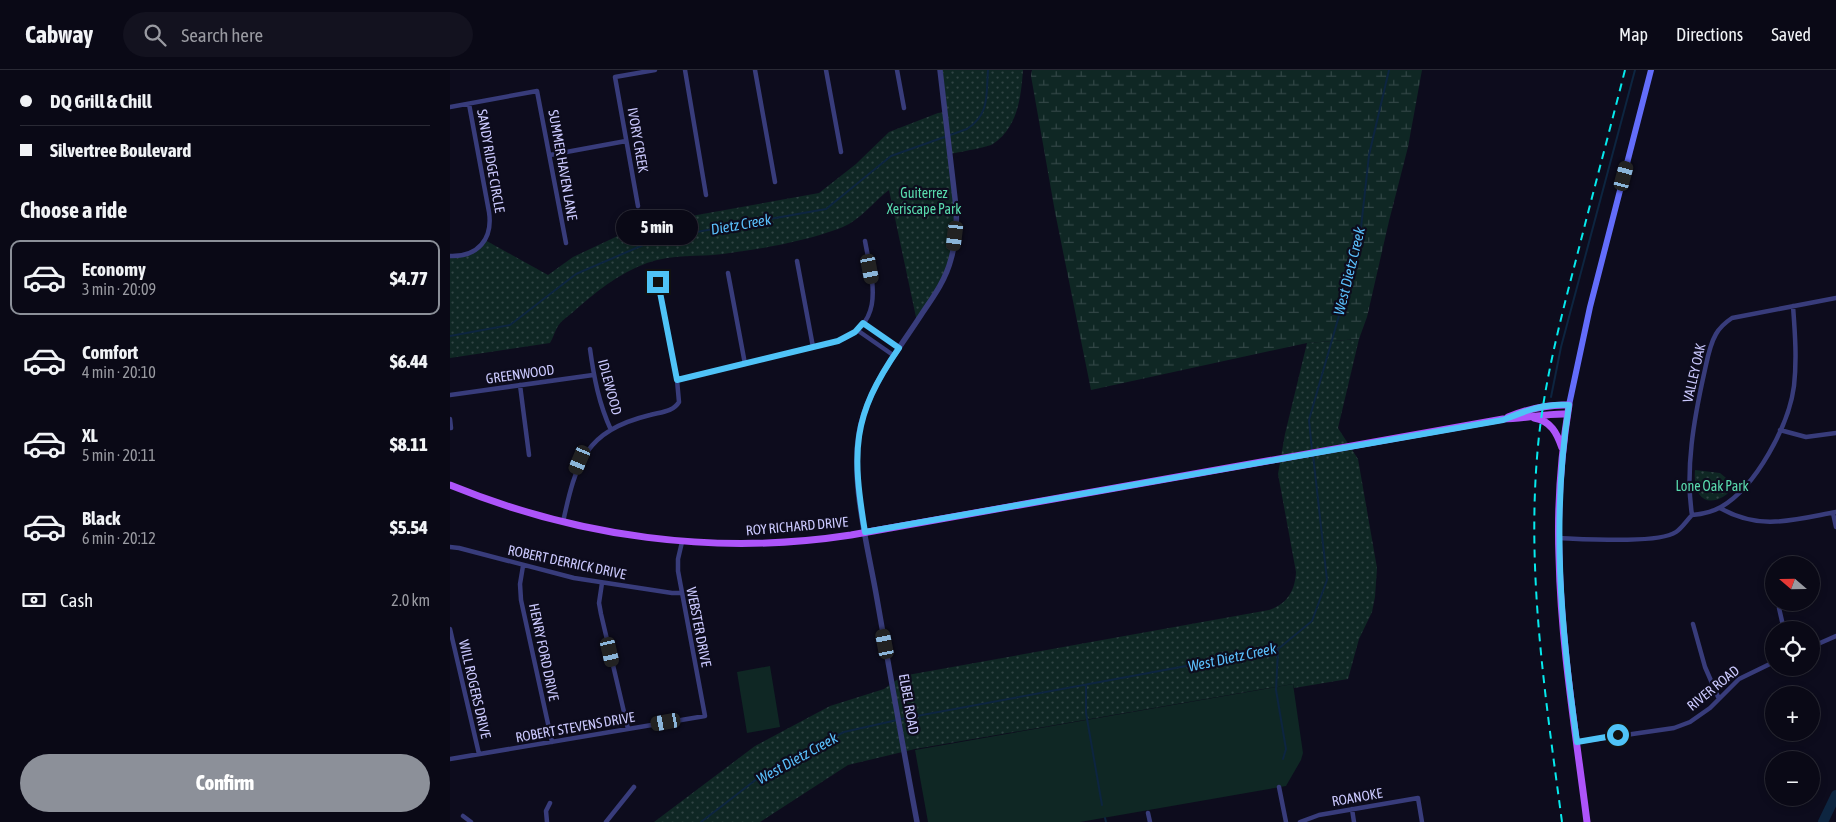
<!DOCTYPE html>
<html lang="en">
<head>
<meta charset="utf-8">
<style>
  :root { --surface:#0a0916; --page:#13121f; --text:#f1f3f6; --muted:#999aa1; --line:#2a2a35; --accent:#8c9099 }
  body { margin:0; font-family:"Asap Condensed",sans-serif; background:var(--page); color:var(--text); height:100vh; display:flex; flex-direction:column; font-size:19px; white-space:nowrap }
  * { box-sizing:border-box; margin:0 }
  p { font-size:16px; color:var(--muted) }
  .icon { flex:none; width:28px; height:28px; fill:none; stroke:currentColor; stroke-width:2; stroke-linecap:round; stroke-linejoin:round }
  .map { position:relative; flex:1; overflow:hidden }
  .sheet { display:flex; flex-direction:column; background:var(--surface); width:450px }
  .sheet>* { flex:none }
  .top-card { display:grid; align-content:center; height:110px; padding:0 20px; background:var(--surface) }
  .needle { width:32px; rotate:290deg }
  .controls { position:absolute; left:1315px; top:486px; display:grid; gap:10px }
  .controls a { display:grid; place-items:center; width:55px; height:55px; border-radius:50%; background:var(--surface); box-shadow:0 2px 8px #0003,0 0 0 1px var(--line); font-size:25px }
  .end { position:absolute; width:22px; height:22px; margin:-11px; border:6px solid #4fc3f7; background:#111; box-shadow:0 0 0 2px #111 }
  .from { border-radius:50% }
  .bubble { position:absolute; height:35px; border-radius:18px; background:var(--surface); box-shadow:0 2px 8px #0003,0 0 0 1px var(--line); font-size:16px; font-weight:800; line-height:35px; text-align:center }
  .car { position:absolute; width:15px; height:30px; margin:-15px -8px; border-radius:6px; box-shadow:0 0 4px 1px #0007; background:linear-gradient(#222 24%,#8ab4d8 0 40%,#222 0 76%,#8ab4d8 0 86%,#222 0) }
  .top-card b { display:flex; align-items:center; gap:18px; height:48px; font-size:19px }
  .top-card b+b { border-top:1px solid var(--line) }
  .top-card i { width:12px; height:12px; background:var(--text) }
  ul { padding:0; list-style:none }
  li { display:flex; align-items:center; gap:15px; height:75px; margin:0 10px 8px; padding:0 10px; border:2px solid transparent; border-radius:10px }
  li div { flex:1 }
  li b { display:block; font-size:19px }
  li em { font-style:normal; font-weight:800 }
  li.selected { border-color:var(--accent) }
  li>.icon { width:45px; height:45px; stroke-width:1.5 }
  h2 { padding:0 20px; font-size:22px; line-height:60px }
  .pay { display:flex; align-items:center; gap:12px; height:55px; padding:0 20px; font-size:19px }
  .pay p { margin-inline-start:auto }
  .button { display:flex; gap:10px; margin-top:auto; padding:10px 20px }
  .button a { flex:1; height:58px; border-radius:30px; background:var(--accent); color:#fff; font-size:20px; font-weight:800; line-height:58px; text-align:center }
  header { display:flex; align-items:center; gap:30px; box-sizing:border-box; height:70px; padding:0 25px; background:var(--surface); border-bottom:1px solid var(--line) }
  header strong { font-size:24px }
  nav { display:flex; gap:28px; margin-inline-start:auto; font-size:18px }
  .search { width:350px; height:45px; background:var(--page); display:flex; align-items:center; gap:12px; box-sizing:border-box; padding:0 18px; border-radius:28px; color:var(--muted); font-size:19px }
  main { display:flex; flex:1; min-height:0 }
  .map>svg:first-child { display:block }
</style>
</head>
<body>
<header>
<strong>Cabway</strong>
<div class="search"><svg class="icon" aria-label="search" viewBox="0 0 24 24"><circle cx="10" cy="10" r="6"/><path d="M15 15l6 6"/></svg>Search here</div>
<nav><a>Map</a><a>Directions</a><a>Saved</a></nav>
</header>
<main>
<section class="sheet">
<div class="top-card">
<b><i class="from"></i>DQ Grill &amp; Chill</b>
<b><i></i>Silvertree Boulevard</b>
</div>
<h2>Choose a ride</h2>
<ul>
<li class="selected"><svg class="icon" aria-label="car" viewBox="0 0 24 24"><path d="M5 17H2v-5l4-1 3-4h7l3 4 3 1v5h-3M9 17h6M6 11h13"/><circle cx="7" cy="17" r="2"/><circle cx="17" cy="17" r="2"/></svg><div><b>Economy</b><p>3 min · 20:09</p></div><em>$4.77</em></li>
<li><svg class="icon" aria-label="car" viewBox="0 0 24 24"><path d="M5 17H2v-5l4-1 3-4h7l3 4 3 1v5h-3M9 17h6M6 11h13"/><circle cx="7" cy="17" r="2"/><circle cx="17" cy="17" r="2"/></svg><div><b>Comfort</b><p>4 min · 20:10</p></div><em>$6.44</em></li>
<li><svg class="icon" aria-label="car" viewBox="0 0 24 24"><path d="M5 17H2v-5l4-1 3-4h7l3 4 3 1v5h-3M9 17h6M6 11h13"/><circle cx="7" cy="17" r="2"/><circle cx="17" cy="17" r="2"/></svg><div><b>XL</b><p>5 min · 20:11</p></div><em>$8.11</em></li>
<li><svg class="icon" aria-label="car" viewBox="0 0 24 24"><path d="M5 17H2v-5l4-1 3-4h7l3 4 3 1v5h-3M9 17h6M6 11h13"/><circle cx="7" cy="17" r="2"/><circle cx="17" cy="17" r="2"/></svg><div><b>Black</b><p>6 min · 20:12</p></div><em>$5.54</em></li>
</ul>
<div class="pay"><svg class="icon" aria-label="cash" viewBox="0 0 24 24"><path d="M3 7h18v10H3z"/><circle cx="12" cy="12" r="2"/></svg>Cash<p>2.0 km</p></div>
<div class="button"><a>Confirm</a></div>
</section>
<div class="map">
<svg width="1386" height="752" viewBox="0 0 1386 752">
  <defs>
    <pattern id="wetland-marsh" width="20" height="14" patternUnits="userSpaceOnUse" patternTransform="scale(1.25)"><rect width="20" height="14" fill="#0f2724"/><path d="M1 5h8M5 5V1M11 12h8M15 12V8" fill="none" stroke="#314545"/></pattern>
    <pattern id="park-dots" width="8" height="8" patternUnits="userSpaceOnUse" patternTransform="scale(1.25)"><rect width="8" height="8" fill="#0f2724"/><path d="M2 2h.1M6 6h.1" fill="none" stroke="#314545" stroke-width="1.8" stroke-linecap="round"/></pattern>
  </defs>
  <rect width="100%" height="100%" fill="#0d0c1d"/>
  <path fill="url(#wetland-marsh)" d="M582,0H972L958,77L939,151L917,247L909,269L857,273L641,320L605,142L581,6Z"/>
  <path fill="url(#park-dots)" d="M490,0H573C571,27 568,57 543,74C539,77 509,82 501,84L507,152L499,195L467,252L439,120C422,133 409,152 388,159C352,172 311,179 273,184C249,187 221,184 197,193C169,203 144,223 122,243C117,247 111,251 108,256C105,261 103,268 100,273L0,288V186L20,183L35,170L98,205L123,187L191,155L369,123L406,94L439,62L488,43L495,42Z
    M909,269L888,358L908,389L927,498L925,527L922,542L909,569L898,609L844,618L843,614L465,679L398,695L310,752H204L305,676L380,636L434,619L452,606L819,540C837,534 845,521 846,502L828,404L835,364L857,273Z
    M1245,400L1270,403L1286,416C1264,440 1242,434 1245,400Z"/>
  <path fill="#0f2724" d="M320,596L330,657L297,663L287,602Z
    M843,614L853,683L851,690L836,716L630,752H478L465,680Z"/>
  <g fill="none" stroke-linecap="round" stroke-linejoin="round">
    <path stroke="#0d2540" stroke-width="2" d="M0,266L60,255L126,204L207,169L376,139L441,86L517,59C540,44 536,25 538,0
      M1101,327L1111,277L1185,0
      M862,380L859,350L909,176L919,85L939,0
      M828,580L826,620L836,679L833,689
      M636,615V643L652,735
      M655,748L656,752
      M251,752L316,702L394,662L456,648L828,579L862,551L877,510L863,385"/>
    <path stroke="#0d2540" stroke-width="10" d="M1373,752L1386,725"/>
    <path stroke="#383c7b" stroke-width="4.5" d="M235,0L256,125
      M305,0L325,112
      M376,0L391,82
      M447,0L454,38
      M0,37L87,21L116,173
      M100,85L176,71
      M188,136L165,7L205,0
      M0,186C28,187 43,169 39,142L19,34
      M347,191L363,277
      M278,203L295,294
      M413,253L449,278
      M407,260L443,285
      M140,279C144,308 149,334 161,360
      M227,310L388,271C437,253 422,210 415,171
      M70,315L79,385
      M0,325L143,305
      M0,349L1,358
      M1330,360L1356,367L1386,363
      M1270,438C1310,461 1343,450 1386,442
      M1383,443L1386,457
      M1242,445C1235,399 1244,349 1254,304C1257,291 1259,276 1266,264C1270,257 1276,252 1282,248L1386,228
      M113,452C126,392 135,361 200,345C211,342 223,342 229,332L227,310L208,212
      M1109,468C1134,469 1208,474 1226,462C1232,458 1237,450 1242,445C1253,444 1262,442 1271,437C1306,417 1339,355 1344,316C1347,289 1345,263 1343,236
      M0,477L9,478L124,508L222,523H231
      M73,496L70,514L71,530L102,672
      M152,513L149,533L151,544L178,659
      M1329,538L1334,560
      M1243,554L1255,597L1269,629
      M0,559L29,684
      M1361,577L1386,566
      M1127,672L1224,658L1240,652L1260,638L1289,609L1324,592
      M0,689L255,646L228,501V489L232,472
      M829,717L836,752
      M902,739L904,752
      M698,743L700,752
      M13,746L21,752
      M97,752L96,741L100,733
      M156,752L184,717
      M850,752L869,745L968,728L972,752"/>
    <path stroke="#383c7b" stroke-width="5.5" d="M467,752C453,678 440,603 427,529C418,476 398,406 411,354C422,311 450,278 473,242C484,226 496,209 501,189C506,172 507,154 506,137L490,0"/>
    <path stroke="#636dfb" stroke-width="6" d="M1119,335L1140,237L1201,0"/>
    <path stroke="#ad54fa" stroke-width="7" d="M1058,347C1078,339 1097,334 1119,335C1111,385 1107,437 1109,487C1111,576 1126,664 1137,752
      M1084,348C1101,351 1107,363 1112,378
      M0,415C127,467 265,486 401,465L1053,349C1075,349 1096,343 1117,344"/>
    <path stroke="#06eaed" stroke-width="2" stroke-dasharray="8 6" stroke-linecap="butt" d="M1112,752C1095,624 1075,496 1089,366C1096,303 1113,240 1129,178C1144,119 1160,59 1175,0"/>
  </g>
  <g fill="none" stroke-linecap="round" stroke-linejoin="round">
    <path stroke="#4fc3f7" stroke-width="6" d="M208,212L227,310L388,271L405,262L413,253L449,278C401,347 402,382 415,462L1053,350C1075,341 1095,333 1119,335C1101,448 1111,560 1127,672L1168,665"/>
  </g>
  <g text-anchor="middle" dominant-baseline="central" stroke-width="4.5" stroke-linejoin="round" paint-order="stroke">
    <g font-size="14" fill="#cbc9fe" stroke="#0d0c1d">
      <text transform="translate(188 70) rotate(80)">IVORY CREEK</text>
      <text transform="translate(41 91) rotate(80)">SANDY RIDGE CIRCLE</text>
      <text transform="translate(113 95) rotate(80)">SUMMER HAVEN LANE</text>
      <text transform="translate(1244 303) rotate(-77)">VALLEY OAK</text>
      <text transform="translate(70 304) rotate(-8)">GREENWOOD</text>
      <text transform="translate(160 317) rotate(75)">IDLEWOOD</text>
      <text transform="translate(347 456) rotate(-5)">ROY RICHARD DRIVE</text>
      <text transform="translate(117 492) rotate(12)">ROBERT DERRICK DRIVE</text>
      <text transform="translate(249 557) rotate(79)">WEBSTER DRIVE</text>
      <text transform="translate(94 582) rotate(78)">HENRY FORD DRIVE</text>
      <text transform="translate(1263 618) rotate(-39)">RIVER ROAD</text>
      <text transform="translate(25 619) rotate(77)">WILL ROGERS DRIVE</text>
      <text transform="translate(459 634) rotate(80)">ELBEL ROAD</text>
      <text transform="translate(125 657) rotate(-10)">ROBERT STEVENS DRIVE</text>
      <text transform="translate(907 727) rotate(-10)">ROANOKE</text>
    </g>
    <g font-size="14" fill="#59dbae" stroke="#0d0c1d">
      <text x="474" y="123">Guiterrez<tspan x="474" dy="16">Xeriscape Park</tspan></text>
      <text x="1262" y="416">Lone Oak Park</text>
    </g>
    <g font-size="15" font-style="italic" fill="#5abffb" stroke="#0d0c1d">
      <text transform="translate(291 154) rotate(-10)">Dietz Creek</text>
      <text transform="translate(899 201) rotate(-76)">West Dietz Creek</text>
      <text transform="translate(782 587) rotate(-12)">West Dietz Creek</text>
      <text transform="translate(347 688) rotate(-29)">West Dietz Creek</text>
    </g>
  </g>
</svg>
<div class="controls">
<a><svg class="needle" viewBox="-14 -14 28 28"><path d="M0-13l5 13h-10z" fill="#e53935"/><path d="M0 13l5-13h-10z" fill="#999aa1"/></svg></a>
<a><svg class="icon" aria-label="locate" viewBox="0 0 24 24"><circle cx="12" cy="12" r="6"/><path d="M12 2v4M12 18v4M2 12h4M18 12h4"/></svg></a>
<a>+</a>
<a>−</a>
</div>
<i class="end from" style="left:1168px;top:665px"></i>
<i class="end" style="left:208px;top:212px"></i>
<div class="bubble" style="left:166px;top:140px;width:82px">5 min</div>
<i class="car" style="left:1174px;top:106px;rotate:15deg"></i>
<i class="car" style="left:505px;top:166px;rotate:187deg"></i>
<i class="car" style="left:420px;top:199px;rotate:169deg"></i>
<i class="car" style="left:130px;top:390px;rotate:203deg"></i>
<i class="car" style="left:435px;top:574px;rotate:349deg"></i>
<i class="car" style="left:160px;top:582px;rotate:167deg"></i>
<i class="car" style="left:216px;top:652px;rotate:260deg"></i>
</div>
</main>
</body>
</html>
